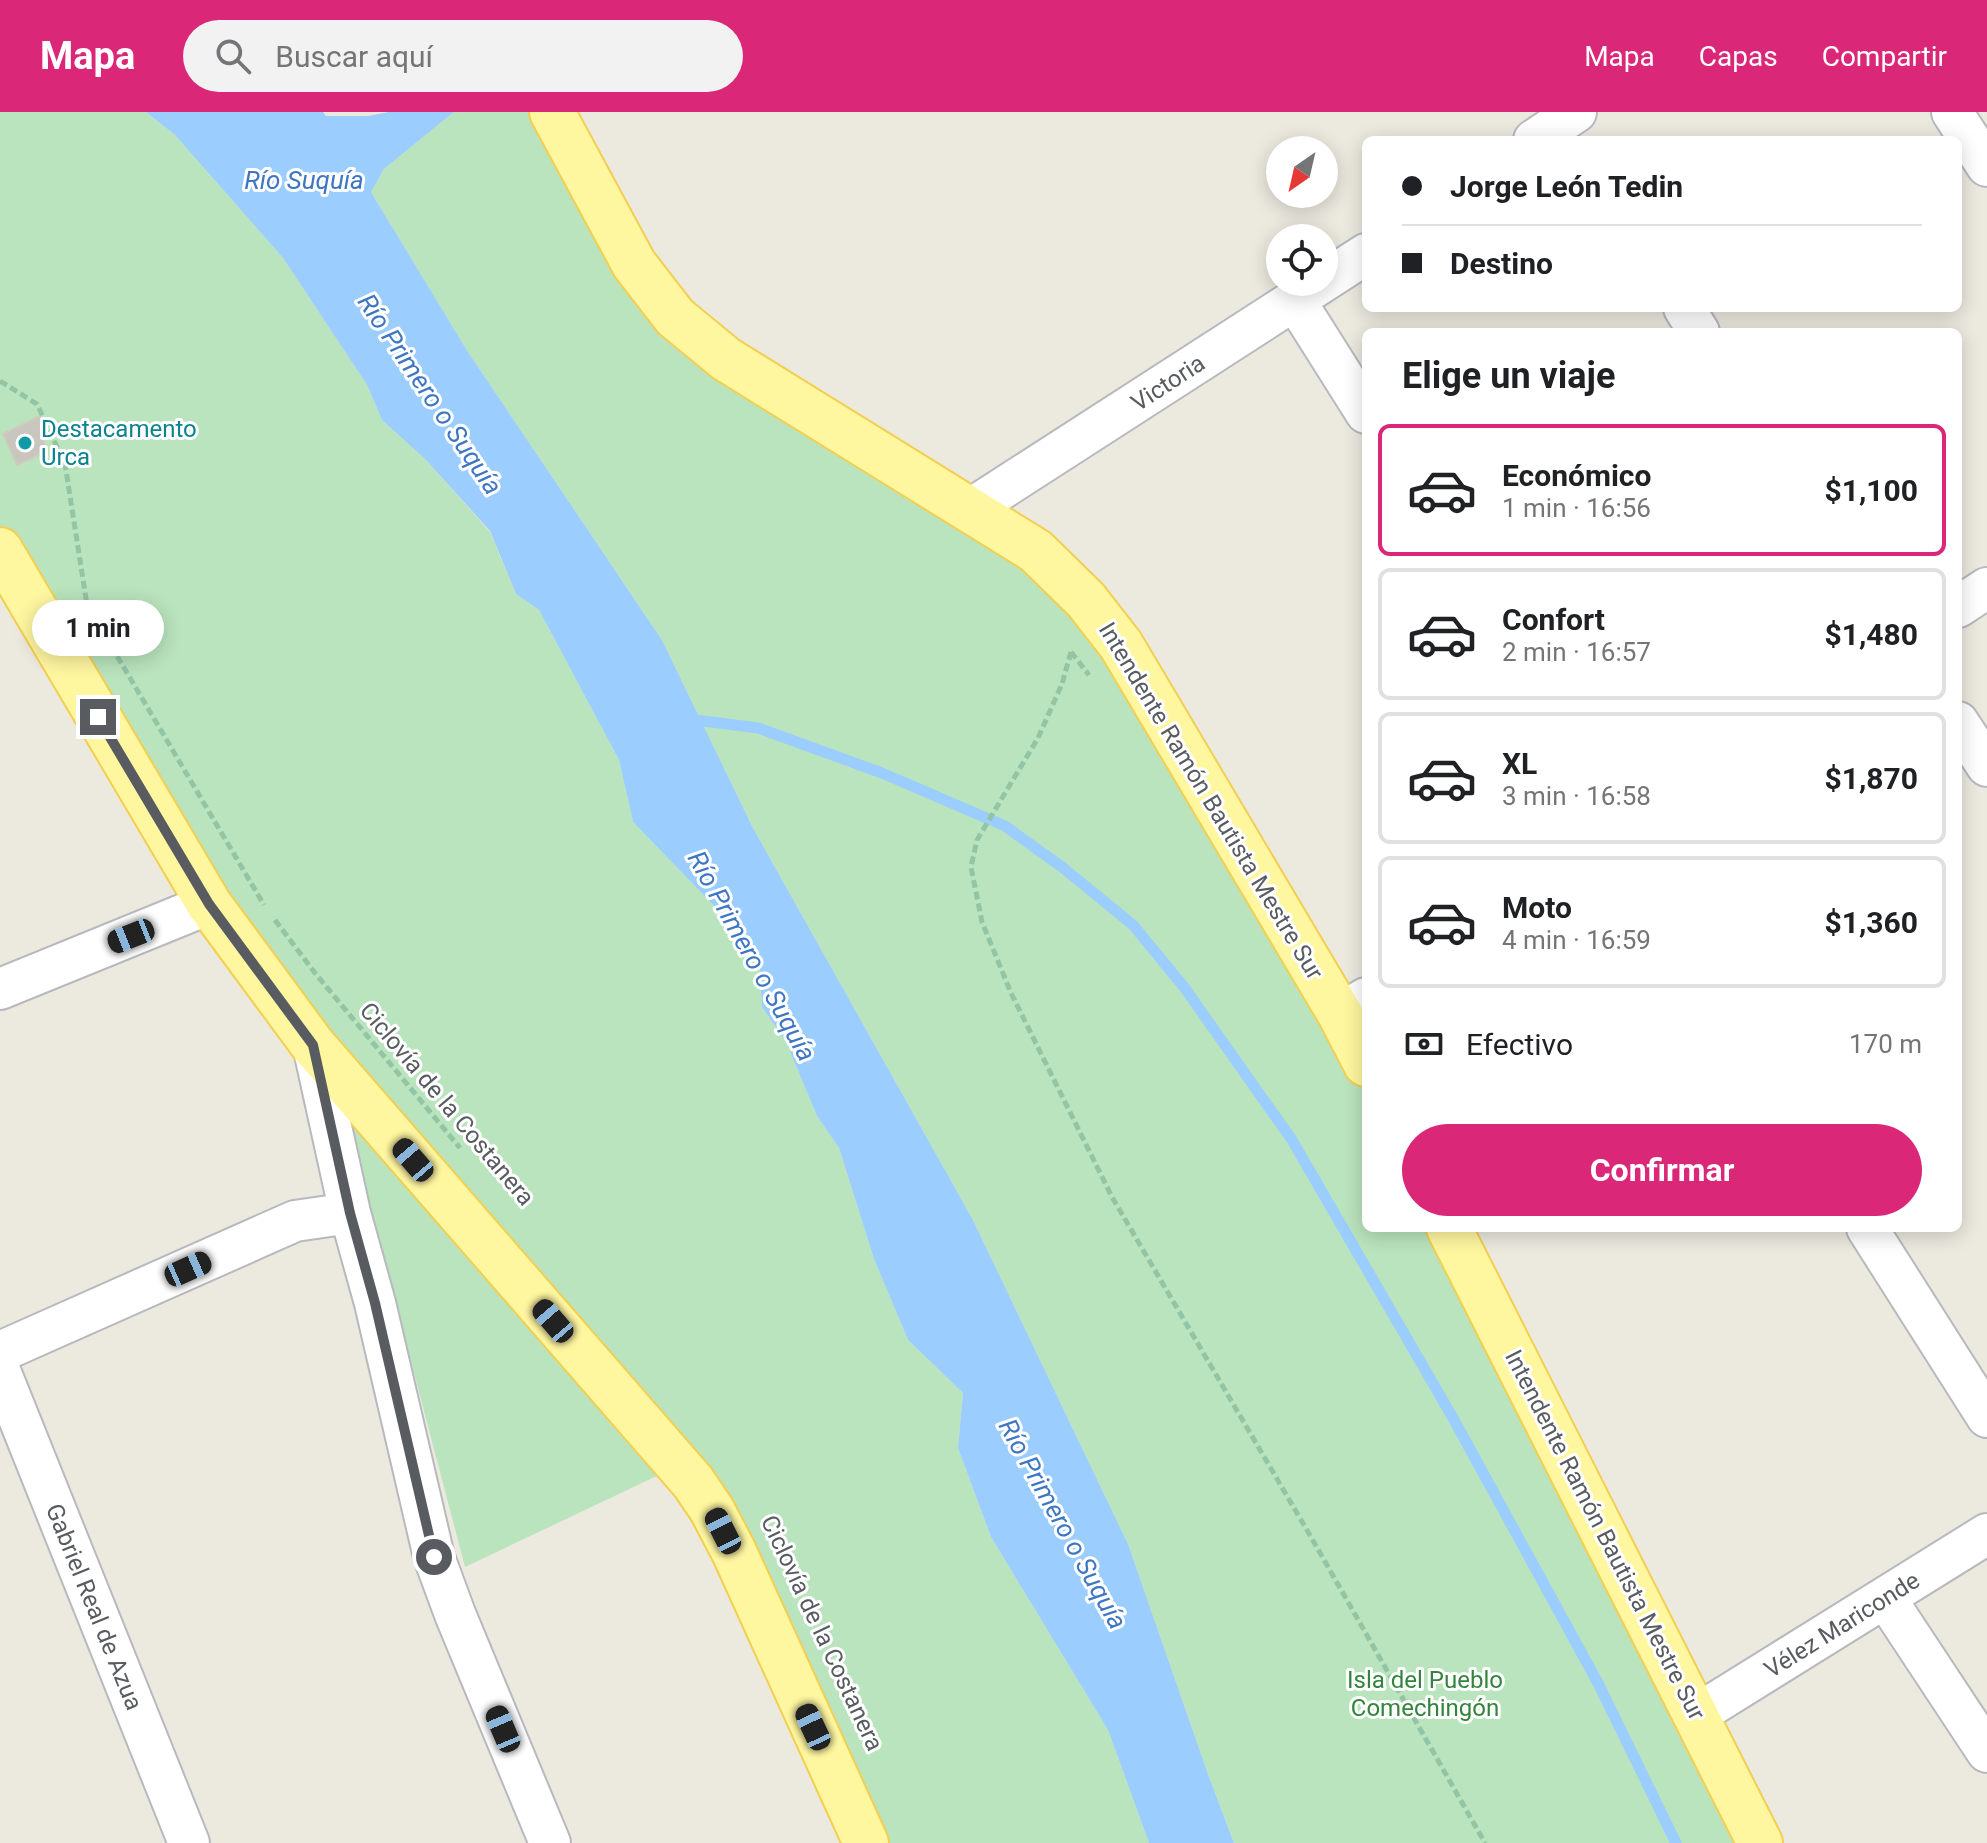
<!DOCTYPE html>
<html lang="es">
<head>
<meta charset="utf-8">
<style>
  :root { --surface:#fff; --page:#f2f2f2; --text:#202124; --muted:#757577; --line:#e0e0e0; --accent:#db2777 }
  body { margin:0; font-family:Roboto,sans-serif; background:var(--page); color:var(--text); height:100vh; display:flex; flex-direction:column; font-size:30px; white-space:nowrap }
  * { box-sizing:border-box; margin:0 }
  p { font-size:26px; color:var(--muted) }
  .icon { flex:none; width:44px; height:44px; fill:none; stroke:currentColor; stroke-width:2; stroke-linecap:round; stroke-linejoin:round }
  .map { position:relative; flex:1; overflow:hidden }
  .panel { position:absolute; left:1362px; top:216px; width:600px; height:904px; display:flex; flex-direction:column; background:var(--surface); border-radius:12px; box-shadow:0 4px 20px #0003 }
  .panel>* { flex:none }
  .guide { position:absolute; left:1362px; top:24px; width:600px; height:176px; border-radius:12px; box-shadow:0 4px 20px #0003; display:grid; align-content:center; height:176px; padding:0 40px; background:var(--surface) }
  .needle { width:52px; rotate:214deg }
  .fabs { position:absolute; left:1266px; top:24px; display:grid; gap:16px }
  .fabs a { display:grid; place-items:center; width:72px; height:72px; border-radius:50%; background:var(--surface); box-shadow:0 4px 20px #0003; font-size:40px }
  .end { position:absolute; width:36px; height:36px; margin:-18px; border:10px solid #585b60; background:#fff; box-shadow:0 0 0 4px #fff }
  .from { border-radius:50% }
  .bubble { position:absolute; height:56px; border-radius:28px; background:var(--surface); box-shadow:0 4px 20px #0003; font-size:26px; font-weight:700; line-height:56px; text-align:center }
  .car { position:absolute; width:24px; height:48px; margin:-24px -12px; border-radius:10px; box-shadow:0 0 6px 2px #0007; background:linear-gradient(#222 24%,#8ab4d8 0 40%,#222 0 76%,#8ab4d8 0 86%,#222 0) }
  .guide b { display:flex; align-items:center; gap:28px; height:76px; font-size:30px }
  .guide b+b { border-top:2px solid var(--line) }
  .guide i { width:20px; height:20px; background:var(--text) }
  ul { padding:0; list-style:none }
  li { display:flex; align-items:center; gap:24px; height:132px; margin:0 16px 12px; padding:0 24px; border:4px solid var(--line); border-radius:12px }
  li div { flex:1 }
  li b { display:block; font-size:30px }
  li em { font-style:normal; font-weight:700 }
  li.selected { border-color:var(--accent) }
  li>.icon { width:72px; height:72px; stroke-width:1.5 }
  h2 { padding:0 40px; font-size:36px; line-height:96px }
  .pay { display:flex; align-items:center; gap:20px; height:88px; padding:0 40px; font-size:30px }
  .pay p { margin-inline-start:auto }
  .action { display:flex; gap:16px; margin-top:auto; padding:16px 40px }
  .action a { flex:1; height:92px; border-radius:48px; background:var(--accent); color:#fff; font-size:32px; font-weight:700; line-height:92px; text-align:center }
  header { display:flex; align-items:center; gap:48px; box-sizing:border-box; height:112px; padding:0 40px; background:var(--accent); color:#fff }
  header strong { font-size:38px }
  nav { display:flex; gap:44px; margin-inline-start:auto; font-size:28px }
  .search { width:560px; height:72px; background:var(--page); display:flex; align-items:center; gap:20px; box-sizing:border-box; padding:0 28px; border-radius:44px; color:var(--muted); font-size:30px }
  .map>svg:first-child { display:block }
</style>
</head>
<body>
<header>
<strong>Mapa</strong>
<div class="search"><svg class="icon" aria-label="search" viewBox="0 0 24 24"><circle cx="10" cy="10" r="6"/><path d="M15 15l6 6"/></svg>Buscar aquí</div>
<nav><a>Mapa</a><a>Capas</a><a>Compartir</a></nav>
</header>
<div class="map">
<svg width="1987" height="1731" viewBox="0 0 1987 1731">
  <rect width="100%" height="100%" fill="#eceadf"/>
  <path fill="#bae4bd" d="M0,0H146L175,23L283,146L367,273L382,308L426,348L490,420L516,482L539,498L619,648L633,710L719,799L760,858L762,895L786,930L817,1004L839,1036L874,1147L908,1228L963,1281L958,1336L991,1425L1108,1618L1149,1731H866L734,1440L313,933L0,438Z
    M454,0H552L675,205L1036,439L1366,952V1116H1449L1760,1731H1234L1209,1665L1128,1432L973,1108L753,716L662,528L468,240L371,80L384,57Z
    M347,1006L663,1361L465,1455Z"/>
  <path fill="#9bcdff" d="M146,0H323L326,4H368L389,0H454L384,57L371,80L468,240L662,528L753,716L973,1108L1128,1432L1209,1665L1234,1731H1149L1108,1618L991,1425L958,1336L963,1281L908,1228L874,1147L839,1036L817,1004L786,930L762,895L760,858L719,799L633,710L619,648L539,498L516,482L490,419L426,348L382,308L367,273L283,146L175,23Z"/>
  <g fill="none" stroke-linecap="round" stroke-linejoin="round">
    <path stroke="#9bcdff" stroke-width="11" d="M688,607L758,616L882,661L1005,714L1062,755L1133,813L1184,875L1292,1028L1453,1306L1598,1571L1676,1731"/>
  </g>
  <path fill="#c8c6be" stroke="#d0cbbd" stroke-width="2" d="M40,304L48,320L41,324L48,339L17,353L3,322Z"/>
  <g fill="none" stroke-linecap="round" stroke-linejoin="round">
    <defs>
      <path id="minor" d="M1952,0L1987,54
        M1534,28L1576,0
        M1296,190L1366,301
        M1684,196L1699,220
        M969,398L1366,142
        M1958,495L1987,476
        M1958,610L1987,654
        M0,877L209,792
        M1340,902L1366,886
        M313,933L350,1101L375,1191L434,1445L455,1502L550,1731
        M1867,1116L1987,1305
        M0,1240L295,1109L350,1101
        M0,1259L189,1731
        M1886,1487L1987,1640
        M1696,1603L1987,1422"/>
      <path id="primary" d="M552,0L634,152L675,205L726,247L1036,439L1086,488L1121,533L1340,902L1366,952
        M0,438L209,792L313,933L693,1370L712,1398L734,1440L866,1731
        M1449,1116L1760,1731"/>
    </defs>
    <use href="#minor" stroke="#b7b9be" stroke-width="44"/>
    <use href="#primary" stroke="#f3cf51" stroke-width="48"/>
    <path stroke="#93c5a5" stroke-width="5" stroke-dasharray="8 4" stroke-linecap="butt" d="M0,269L37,292L65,352L87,493L264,793
      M1071,540L1062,572L1038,626L977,728L971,755L982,810L1011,881L1112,1085L1311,1425L1485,1731
      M1071,540L1089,563
      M275,808L315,861L460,1036"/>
    <use href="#minor" stroke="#fff" stroke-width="40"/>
    <use href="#primary" stroke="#fff6a0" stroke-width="44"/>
  </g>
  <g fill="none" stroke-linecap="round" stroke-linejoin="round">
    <path stroke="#585b60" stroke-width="10" d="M98,605L209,792L313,933L350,1101L375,1191L434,1445"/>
  </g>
  <circle fill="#0f9aa8" stroke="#fff" stroke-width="3" cx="25" cy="331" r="8"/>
  <g text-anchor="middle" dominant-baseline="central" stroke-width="6" stroke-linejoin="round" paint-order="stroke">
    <g font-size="24" fill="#585b60" stroke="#fff">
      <text transform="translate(1168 271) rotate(-33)">Victoria</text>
      <text transform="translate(1211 689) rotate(59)">Intendente Ramón Bautista Mestre Sur</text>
      <text transform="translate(447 992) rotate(50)">Ciclovía de la Costanera</text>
      <text transform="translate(1605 1423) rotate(63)">Intendente Ramón Bautista Mestre Sur</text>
      <text transform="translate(94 1495) rotate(68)">Gabriel Real de Azua</text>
      <text transform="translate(1842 1513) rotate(-32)">Vélez Mariconde</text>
      <text transform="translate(822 1521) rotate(65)">Ciclovía de la Costanera</text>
    </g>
    <g font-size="24" fill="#0d838f" stroke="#fff" text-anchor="start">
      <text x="41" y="317">Destacamento<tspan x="41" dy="28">Urca</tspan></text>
    </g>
    <g font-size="24" fill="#33843c" stroke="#fff">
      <text x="1425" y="1568">Isla del Pueblo<tspan x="1425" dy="28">Comechingón</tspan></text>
    </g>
    <g font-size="26" font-style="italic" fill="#3d76c3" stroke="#fff">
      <text x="304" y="68">Río Suquía</text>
      <text transform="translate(430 282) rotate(56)">Río Primero o Suquía</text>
      <text transform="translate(752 844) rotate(61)">Río Primero o Suquía</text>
      <text transform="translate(1063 1412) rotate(61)">Río Primero o Suquía</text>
    </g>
  </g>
</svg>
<div class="fabs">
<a><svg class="needle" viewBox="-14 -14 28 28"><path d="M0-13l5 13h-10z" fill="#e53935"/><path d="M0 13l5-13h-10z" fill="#757577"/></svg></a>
<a><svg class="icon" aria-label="locate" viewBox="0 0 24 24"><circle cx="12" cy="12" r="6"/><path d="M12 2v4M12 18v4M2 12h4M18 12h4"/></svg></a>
</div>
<i class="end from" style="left:434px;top:1445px"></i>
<i class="end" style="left:98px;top:605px"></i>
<div class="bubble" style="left:32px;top:488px;width:132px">1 min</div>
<i class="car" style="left:131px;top:824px;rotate:248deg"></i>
<i class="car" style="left:413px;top:1048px;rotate:319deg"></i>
<i class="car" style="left:188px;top:1157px;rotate:66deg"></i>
<i class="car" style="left:553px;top:1209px;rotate:319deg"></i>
<i class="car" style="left:723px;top:1419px;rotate:333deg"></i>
<i class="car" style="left:813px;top:1615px;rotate:335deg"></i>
<i class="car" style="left:503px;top:1617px;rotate:337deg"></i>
<div class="guide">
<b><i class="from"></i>Jorge León Tedin</b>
<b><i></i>Destino</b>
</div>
<section class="panel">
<h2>Elige un viaje</h2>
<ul>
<li class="selected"><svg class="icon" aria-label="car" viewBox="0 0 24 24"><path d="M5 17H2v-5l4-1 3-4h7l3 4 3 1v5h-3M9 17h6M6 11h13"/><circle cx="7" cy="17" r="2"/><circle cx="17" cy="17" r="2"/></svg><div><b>Económico</b><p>1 min · 16:56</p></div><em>$1,100</em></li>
<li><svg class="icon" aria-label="car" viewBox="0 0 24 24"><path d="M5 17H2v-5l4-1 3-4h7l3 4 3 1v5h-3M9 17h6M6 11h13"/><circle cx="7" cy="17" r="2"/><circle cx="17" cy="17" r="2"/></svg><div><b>Confort</b><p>2 min · 16:57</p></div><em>$1,480</em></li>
<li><svg class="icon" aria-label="car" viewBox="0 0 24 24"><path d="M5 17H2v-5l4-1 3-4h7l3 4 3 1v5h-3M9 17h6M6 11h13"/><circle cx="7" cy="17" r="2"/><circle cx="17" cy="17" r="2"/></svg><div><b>XL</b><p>3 min · 16:58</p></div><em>$1,870</em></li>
<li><svg class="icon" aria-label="car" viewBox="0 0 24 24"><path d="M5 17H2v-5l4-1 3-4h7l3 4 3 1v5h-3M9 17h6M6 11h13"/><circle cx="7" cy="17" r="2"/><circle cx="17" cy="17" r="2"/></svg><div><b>Moto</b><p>4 min · 16:59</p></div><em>$1,360</em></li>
</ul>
<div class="pay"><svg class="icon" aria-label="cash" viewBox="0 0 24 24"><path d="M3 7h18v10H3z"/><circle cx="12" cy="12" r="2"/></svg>Efectivo<p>170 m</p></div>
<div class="action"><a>Confirmar</a></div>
</section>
</div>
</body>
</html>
